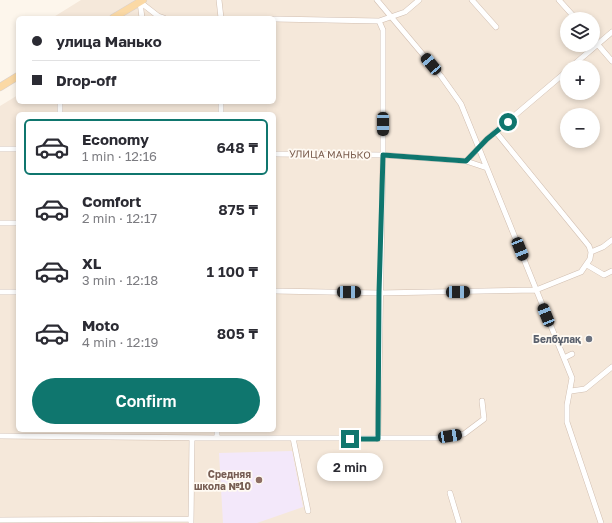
<!DOCTYPE html>
<html lang="en">
<head>
<meta charset="utf-8">
<style>
  :root { --surface:#fff; --page:#f7f7f7; --text:#2b2b33; --muted:#7c7c81; --line:#e1e1e2; --accent:#0f766e }
  body { margin:0; font-family:"Golos Text",sans-serif; background:var(--page); color:var(--text); height:100vh; display:flex; flex-direction:column; font-size:15px; white-space:nowrap }
  * { box-sizing:border-box; margin:0 }
  p { font-size:13px; color:var(--muted) }
  .icon { flex:none; width:22px; height:22px; fill:none; stroke:currentColor; stroke-width:2; stroke-linecap:round; stroke-linejoin:round }
  .map { position:relative; flex:1; overflow:hidden }
  .sheet { position:absolute; left:16px; top:112px; width:260px; height:320px; display:flex; flex-direction:column; background:var(--surface); border-radius:6px; box-shadow:0 2px 6px #0003 }
  .sheet>* { flex:none }
  .guide { position:absolute; left:16px; top:16px; width:260px; height:88px; border-radius:6px; box-shadow:0 2px 6px #0003; display:grid; align-content:center; height:88px; padding:0 16px; background:var(--surface) }
  .fabs { position:absolute; left:560px; top:12px; display:grid; gap:8px }
  .fabs a { display:grid; place-items:center; width:40px; height:40px; border-radius:50%; background:var(--surface); box-shadow:0 2px 6px #0003; font-size:20px }
  .end { position:absolute; width:18px; height:18px; margin:-9px; border:5px solid #0f766e; background:#fff; box-shadow:0 0 0 2px #fff }
  .from { border-radius:50% }
  .bubble { position:absolute; height:28px; border-radius:14px; background:var(--surface); box-shadow:0 2px 6px #0003; font-size:13px; font-weight:600; line-height:28px; text-align:center }
  .car { position:absolute; width:12px; height:24px; margin:-12px -6px; border-radius:5px; box-shadow:0 0 3px 1px #0007; background:linear-gradient(#222 24%,#8ab4d8 0 40%,#222 0 76%,#8ab4d8 0 86%,#222 0) }
  .guide b { display:flex; align-items:center; gap:14px; height:38px; font-size:15px }
  .guide b+b { border-top:1px solid var(--line) }
  .guide i { width:10px; height:10px; background:var(--text) }
  ul { padding:7px 0 0; list-style:none }
  li { display:flex; align-items:center; gap:12px; height:56px; margin:0 8px 6px; padding:0 8px; border:2px solid transparent; border-radius:6px }
  li div { flex:1 }
  li b { display:block; font-size:15px }
  li em { font-style:normal; font-weight:600 }
  li.selected { border-color:var(--accent) }
  li>.icon { width:36px; height:36px; stroke-width:1.5 }
  .cta { display:flex; gap:8px; margin-top:auto; padding:8px 16px }
  .cta a { flex:1; height:46px; border-radius:24px; background:var(--accent); color:#fff; font-size:16px; font-weight:600; line-height:46px; text-align:center }
  .map>svg:first-child { display:block }
</style>
</head>
<body>
<div class="map">
<svg width="612" height="523" viewBox="0 0 612 523">
  <rect width="100%" height="100%" fill="#fdf6ec"/>
  <path fill="#f5e8da" fill-rule="evenodd" d="M81,0H612V523H0V106L18,95V102H274V18H52ZM567,19H593V45H567ZM567,67H593V93H567ZM18,114H274V430H18ZM567,115H593V141H567Z"/>
  <path fill="#f3e8fa" d="M292,451L303,507L257,523H223L219,453Z"/>
  <g fill="none" stroke-linecap="round" stroke-linejoin="round">
    <defs>
      <path id="minor" d="M219,0L221,18
        M377,0L441,76L461,104L572,378L567,405V422L601,523
        M472,0L496,27
        M559,0L576,19
        M140,2L158,16L164,18
        M140,2L142,18
        M274,19L379,21L405,12L419,0
        M593,39L612,61
        M571,67L612,32
        M60,114V102
        M221,114V102
        M0,149H18
        M274,154L383,155L466,161L487,139L567,71
        M466,161L487,168
        M0,223H18
        M591,252L603,247L612,240
        M587,265L604,275L612,271
        M274,291L379,293L536,290L581,272L590,259L591,252L589,246L496,132
        M0,292H18
        M564,358L572,354
        M571,391L585,389L612,367
        M0,436L217,438H437L464,434L484,419L482,401
        M217,438V430
        M293,438L308,511
        M378,439L383,155V30L379,21
        M450,493L459,523
        M0,520L191,519
        M191,523L192,438"/>
      <path id="major" d="M113,18L143,0
        M0,87L18,76"/>
    </defs>
    <use href="#minor" stroke="#d1beb0" stroke-width="6"/>
    <use href="#major" stroke="#dad1cd" stroke-width="8"/>
    <use href="#minor" stroke="#fff" stroke-width="5"/>
    <use href="#major" stroke="#fbd9a5" stroke-width="7"/>
  </g>
  <g fill="none" stroke-linecap="round" stroke-linejoin="round">
    <path stroke="#0f766e" stroke-width="5" d="M350,439H378L379,293L383,155L466,161L487,139L508,122"/>
  </g>
  <circle fill="#6b7280" stroke="#fffaf3" stroke-width="1.5" cx="589" cy="339" r="4"/>
  <circle fill="#8d6e63" stroke="#fffaf3" stroke-width="1.5" cx="259" cy="480" r="4"/>
  <g text-anchor="middle" dominant-baseline="central" stroke-width="3.5" stroke-linejoin="round" paint-order="stroke">
    <g font-size="10" fill="#7a5c4d" stroke="#fffaf3">
      <text transform="translate(330 154) rotate(1)">УЛИЦА МАНЬКО</text>
    </g>
    <g font-size="10" font-weight="bold" fill="#5b616d" stroke="#fffaf3" text-anchor="end">
      <text x="581" y="339">Белбұлақ</text>
    </g>
    <g font-size="10" font-weight="bold" fill="#785e54" stroke="#fffaf3" text-anchor="end">
      <text x="251" y="474">Средняя<tspan x="251" dy="12">школа №10</tspan></text>
    </g>
  </g>
</svg>
<div class="fabs">
<a><svg class="icon" aria-label="layers" viewBox="0 0 24 24"><path d="M12 4l9 5-9 5-9-5zM3 14l9 5 9-5"/></svg></a>
<a>+</a>
<a>−</a>
</div>
<i class="end from" style="left:508px;top:122px"></i>
<i class="end" style="left:350px;top:439px"></i>
<div class="bubble" style="left:317px;top:453px;width:66px">2 min</div>
<i class="car" style="left:431px;top:64px;rotate:320deg"></i>
<i class="car" style="left:383px;top:124px;rotate:180deg"></i>
<i class="car" style="left:520px;top:249px;rotate:158deg"></i>
<i class="car" style="left:349px;top:292px;rotate:91deg"></i>
<i class="car" style="left:458px;top:292px;rotate:89deg"></i>
<i class="car" style="left:546px;top:315px;rotate:338deg"></i>
<i class="car" style="left:450px;top:436px;rotate:81deg"></i>
<div class="guide">
<b><i class="from"></i>улица Манько</b>
<b><i></i>Drop-off</b>
</div>
<section class="sheet">
<ul>
<li class="selected"><svg class="icon" aria-label="car" viewBox="0 0 24 24"><path d="M5 17H2v-5l4-1 3-4h7l3 4 3 1v5h-3M9 17h6M6 11h13"/><circle cx="7" cy="17" r="2"/><circle cx="17" cy="17" r="2"/></svg><div><b>Economy</b><p>1 min · 12:16</p></div><em>648 ₸</em></li>
<li><svg class="icon" aria-label="car" viewBox="0 0 24 24"><path d="M5 17H2v-5l4-1 3-4h7l3 4 3 1v5h-3M9 17h6M6 11h13"/><circle cx="7" cy="17" r="2"/><circle cx="17" cy="17" r="2"/></svg><div><b>Comfort</b><p>2 min · 12:17</p></div><em>875 ₸</em></li>
<li><svg class="icon" aria-label="car" viewBox="0 0 24 24"><path d="M5 17H2v-5l4-1 3-4h7l3 4 3 1v5h-3M9 17h6M6 11h13"/><circle cx="7" cy="17" r="2"/><circle cx="17" cy="17" r="2"/></svg><div><b>XL</b><p>3 min · 12:18</p></div><em>1 100 ₸</em></li>
<li><svg class="icon" aria-label="car" viewBox="0 0 24 24"><path d="M5 17H2v-5l4-1 3-4h7l3 4 3 1v5h-3M9 17h6M6 11h13"/><circle cx="7" cy="17" r="2"/><circle cx="17" cy="17" r="2"/></svg><div><b>Moto</b><p>4 min · 12:19</p></div><em>805 ₸</em></li>
</ul>
<div class="cta"><a>Confirm</a></div>
</section>
</div>
</body>
</html>
